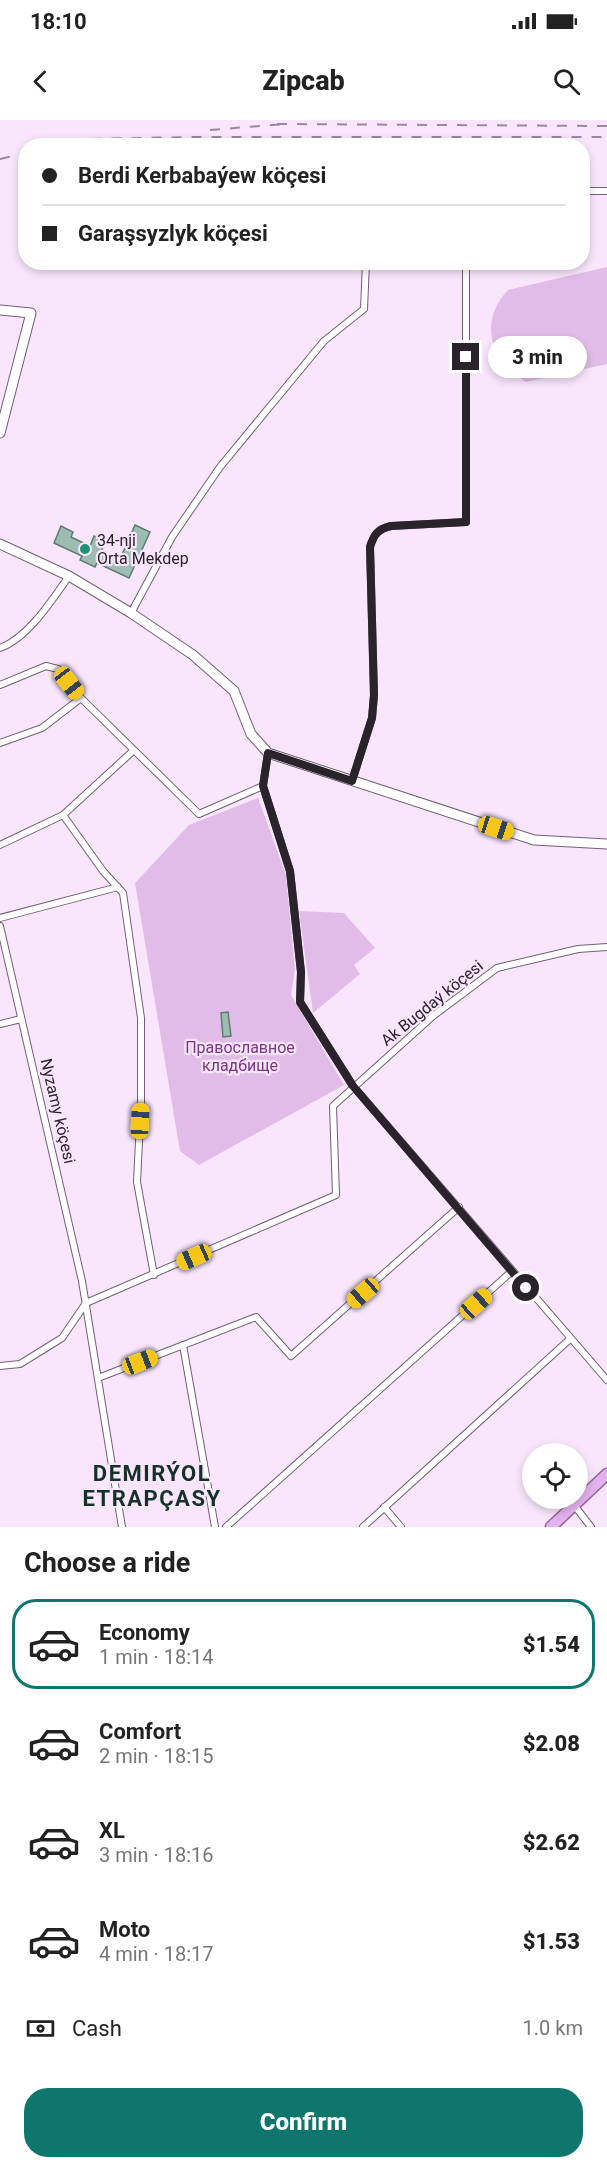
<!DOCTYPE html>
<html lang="en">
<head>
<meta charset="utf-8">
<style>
  :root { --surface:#fff; --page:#f2f2f2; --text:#222; --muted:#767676; --line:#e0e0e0; --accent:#0f766e }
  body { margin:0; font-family:Roboto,sans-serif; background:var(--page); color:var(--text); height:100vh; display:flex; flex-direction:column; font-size:22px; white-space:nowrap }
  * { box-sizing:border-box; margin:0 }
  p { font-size:20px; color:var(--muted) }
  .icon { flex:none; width:33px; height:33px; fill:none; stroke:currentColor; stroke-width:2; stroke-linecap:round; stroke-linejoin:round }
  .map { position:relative; height:1407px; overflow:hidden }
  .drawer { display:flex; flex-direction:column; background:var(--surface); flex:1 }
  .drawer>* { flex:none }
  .hud { position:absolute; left:18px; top:18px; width:572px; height:132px; border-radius:24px; box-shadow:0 3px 9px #0003; display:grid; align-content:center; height:132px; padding:0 24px; background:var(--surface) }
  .tools { position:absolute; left:522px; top:1323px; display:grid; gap:12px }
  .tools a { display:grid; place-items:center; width:66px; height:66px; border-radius:50%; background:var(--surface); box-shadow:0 3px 9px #0003; font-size:30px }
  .end { position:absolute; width:27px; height:27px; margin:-14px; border:8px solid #2a232b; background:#fff; box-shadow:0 0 0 3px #fff }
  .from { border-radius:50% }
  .bubble { position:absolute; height:42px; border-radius:21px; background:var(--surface); box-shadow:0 3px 9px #0003; font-size:20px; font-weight:800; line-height:42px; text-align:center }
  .car { position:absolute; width:18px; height:36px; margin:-18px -9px; border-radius:8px; box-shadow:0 0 4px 2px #0007; background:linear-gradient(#f5c518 24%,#345 0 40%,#f5c518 0 76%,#345 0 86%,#f5c518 0) }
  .hud b { display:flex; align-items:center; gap:21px; height:57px; font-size:22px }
  .hud b+b { border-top:2px solid var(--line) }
  .hud i { width:15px; height:15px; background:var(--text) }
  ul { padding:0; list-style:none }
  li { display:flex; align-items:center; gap:18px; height:90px; margin:0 12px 9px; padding:0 12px; border:3px solid transparent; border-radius:24px }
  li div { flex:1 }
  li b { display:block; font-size:22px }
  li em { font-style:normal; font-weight:800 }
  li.selected { border-color:var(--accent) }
  li>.icon { width:54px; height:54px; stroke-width:1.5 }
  h2 { padding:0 24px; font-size:27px; line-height:72px }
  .pay { display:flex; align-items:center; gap:15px; height:66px; padding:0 24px; font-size:22px }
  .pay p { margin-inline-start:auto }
  .action { display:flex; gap:12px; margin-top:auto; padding:12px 24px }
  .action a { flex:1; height:69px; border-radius:24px; background:var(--accent); color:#fff; font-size:24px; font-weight:800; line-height:69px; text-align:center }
  .status { display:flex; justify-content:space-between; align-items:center; height:42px; padding:0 30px; background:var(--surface); direction:ltr }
  .status svg { height:16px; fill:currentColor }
  header { display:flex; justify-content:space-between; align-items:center; height:78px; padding:0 24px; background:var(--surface); font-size:27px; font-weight:800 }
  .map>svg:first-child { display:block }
</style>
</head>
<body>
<div class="status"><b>18:10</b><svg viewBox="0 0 49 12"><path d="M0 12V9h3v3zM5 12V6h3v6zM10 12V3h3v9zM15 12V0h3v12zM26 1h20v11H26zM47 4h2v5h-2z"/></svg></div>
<header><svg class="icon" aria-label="back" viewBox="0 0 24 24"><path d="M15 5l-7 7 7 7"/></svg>Zipcab<svg class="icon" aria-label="search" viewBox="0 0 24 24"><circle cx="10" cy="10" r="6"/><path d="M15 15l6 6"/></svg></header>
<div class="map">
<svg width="607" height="1407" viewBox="0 0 607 1407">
  <rect width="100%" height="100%" fill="#f9e6fd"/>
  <path fill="#e1bce8" d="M607,147V244L526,262C490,241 478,202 508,170Z
    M258,678L286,755L295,850L291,875L344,965L199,1045L180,1031L135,763L189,705Z
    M299,791L344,793L375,828L354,845L360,854L313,893Z"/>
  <path fill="#9ebdb2" stroke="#5e7b71" stroke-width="1.5" d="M135,405L150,412L129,458L97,443L95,447L80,440L82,436L54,423L61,406L73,412L71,417L90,426L94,416L106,421L101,432L119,441Z
    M228,892L231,916L223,917L221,893Z"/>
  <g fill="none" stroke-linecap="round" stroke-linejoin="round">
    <defs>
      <path id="street" d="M582,71H607
        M131,493L172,417L220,347L324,221L364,189L366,142
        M0,528C28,518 52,480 69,456
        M0,565L46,546L58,549L81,578
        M0,623L42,608L81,578L199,694L263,666
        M268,633L263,666L290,751L301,852L300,882L353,966L607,1260
        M352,661L372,598L374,575L370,427C374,414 378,409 391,406L466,402V142
        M63,695L103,751L123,773L141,898V981L137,1062L154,1155
        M0,725L63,695L134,630
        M0,798L118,767
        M0,806L82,1161L122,1407
        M0,904L21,899
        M183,1225L215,1407
        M0,1246L20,1244L62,1218L86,1183L336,1075L333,986L433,896L497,848L578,829L607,827
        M98,1258L256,1197L291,1236L459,1087
        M574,1385L591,1407
        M384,1387L401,1407
        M226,1407L511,1152
        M363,1407L570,1219"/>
      <path id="secondary" d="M0,190L31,193L0,313
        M0,424L69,456L131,493L193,535L234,571L251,614L268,633L534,720L607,724"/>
      <path id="primary" d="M551,1407L607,1354"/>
    </defs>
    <use href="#street" stroke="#706074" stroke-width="8"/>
    <use href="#secondary" stroke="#706074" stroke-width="11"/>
    <use href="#primary" stroke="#955fa1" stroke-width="13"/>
    <use href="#street" stroke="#fff" stroke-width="6"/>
    <use href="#secondary" stroke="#fff" stroke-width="9"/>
    <use href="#primary" stroke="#e2b2ec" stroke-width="10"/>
    <path stroke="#978a9a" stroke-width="2" stroke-dasharray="10 10" stroke-linecap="butt" d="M277,4L607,6
      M210,10L285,4
      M32,26L87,19L192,17H607
      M0,39L26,33"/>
  </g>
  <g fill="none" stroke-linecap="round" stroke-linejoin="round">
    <path stroke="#2a232b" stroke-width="8" d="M466,237V402L391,406C378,409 374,414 370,427L374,575L372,598L352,661L268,633L263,666L290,751L301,852L300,882L353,966L526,1168"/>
  </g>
  <circle fill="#1d9275" stroke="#f9e6fd" stroke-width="2" cx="85" cy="429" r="6"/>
  <g text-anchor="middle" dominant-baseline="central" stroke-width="4.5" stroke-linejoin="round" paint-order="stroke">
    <g font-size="16" fill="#2a232b" stroke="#f9e6fd" text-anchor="start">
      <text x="97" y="420">34-nji<tspan x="97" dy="18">Orta Mekdep</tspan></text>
    </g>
    <g font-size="16" fill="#2a232b" stroke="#f9e6fd">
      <text transform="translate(432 883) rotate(-39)">Ak Bugdaý köçesi</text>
      <text transform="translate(58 991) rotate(77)">Nyzamy köçesi</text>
    </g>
    <g font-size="16" fill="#793586" stroke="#f9e6fd">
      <text x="240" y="927">Православное<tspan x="240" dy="18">кладбище</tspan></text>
    </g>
    <g font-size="22" font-weight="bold" letter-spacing="1.5" fill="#143229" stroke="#f9e6fd">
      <text x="152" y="1353">DEMIRÝOL<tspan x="152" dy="25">ETRAPÇASY</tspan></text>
    </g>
  </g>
</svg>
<div class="tools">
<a><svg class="icon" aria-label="locate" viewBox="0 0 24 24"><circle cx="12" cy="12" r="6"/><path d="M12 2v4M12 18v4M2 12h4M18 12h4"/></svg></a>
</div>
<i class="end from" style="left:526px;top:1168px"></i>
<i class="end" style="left:466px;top:237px"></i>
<div class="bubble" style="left:488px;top:216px;width:99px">3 min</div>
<i class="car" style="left:69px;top:563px;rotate:142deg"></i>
<i class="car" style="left:496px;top:708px;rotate:108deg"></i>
<i class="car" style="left:140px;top:1001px;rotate:3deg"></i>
<i class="car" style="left:194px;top:1137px;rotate:246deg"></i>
<i class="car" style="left:363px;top:1173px;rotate:229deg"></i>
<i class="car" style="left:476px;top:1184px;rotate:48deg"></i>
<i class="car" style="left:140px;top:1242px;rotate:69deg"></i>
<div class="hud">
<b><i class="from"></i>Berdi Kerbabaýew köçesi</b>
<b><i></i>Garaşsyzlyk köçesi</b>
</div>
</div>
<section class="drawer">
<h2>Choose a ride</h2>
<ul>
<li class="selected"><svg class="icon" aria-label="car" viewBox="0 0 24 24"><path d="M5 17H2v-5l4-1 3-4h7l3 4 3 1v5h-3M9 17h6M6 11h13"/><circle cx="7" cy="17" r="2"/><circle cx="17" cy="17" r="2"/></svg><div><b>Economy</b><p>1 min · 18:14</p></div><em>$1.54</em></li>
<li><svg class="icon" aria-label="car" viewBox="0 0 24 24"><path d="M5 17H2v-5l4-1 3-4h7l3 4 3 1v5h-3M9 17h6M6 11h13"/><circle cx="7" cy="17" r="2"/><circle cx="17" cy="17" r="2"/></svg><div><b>Comfort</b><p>2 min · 18:15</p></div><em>$2.08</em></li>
<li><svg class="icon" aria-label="car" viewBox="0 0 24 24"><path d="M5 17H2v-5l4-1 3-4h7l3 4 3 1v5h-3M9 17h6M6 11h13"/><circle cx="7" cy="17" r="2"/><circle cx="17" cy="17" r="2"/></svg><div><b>XL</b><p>3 min · 18:16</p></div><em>$2.62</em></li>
<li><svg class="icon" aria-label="car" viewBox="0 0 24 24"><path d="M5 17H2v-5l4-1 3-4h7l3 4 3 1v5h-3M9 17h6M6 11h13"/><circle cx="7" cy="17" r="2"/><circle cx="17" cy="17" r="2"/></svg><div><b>Moto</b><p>4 min · 18:17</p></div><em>$1.53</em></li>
</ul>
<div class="pay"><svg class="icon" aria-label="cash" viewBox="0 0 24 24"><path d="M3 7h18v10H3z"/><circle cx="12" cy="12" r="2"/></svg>Cash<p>1.0 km</p></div>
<div class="action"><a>Confirm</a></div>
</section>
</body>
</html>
